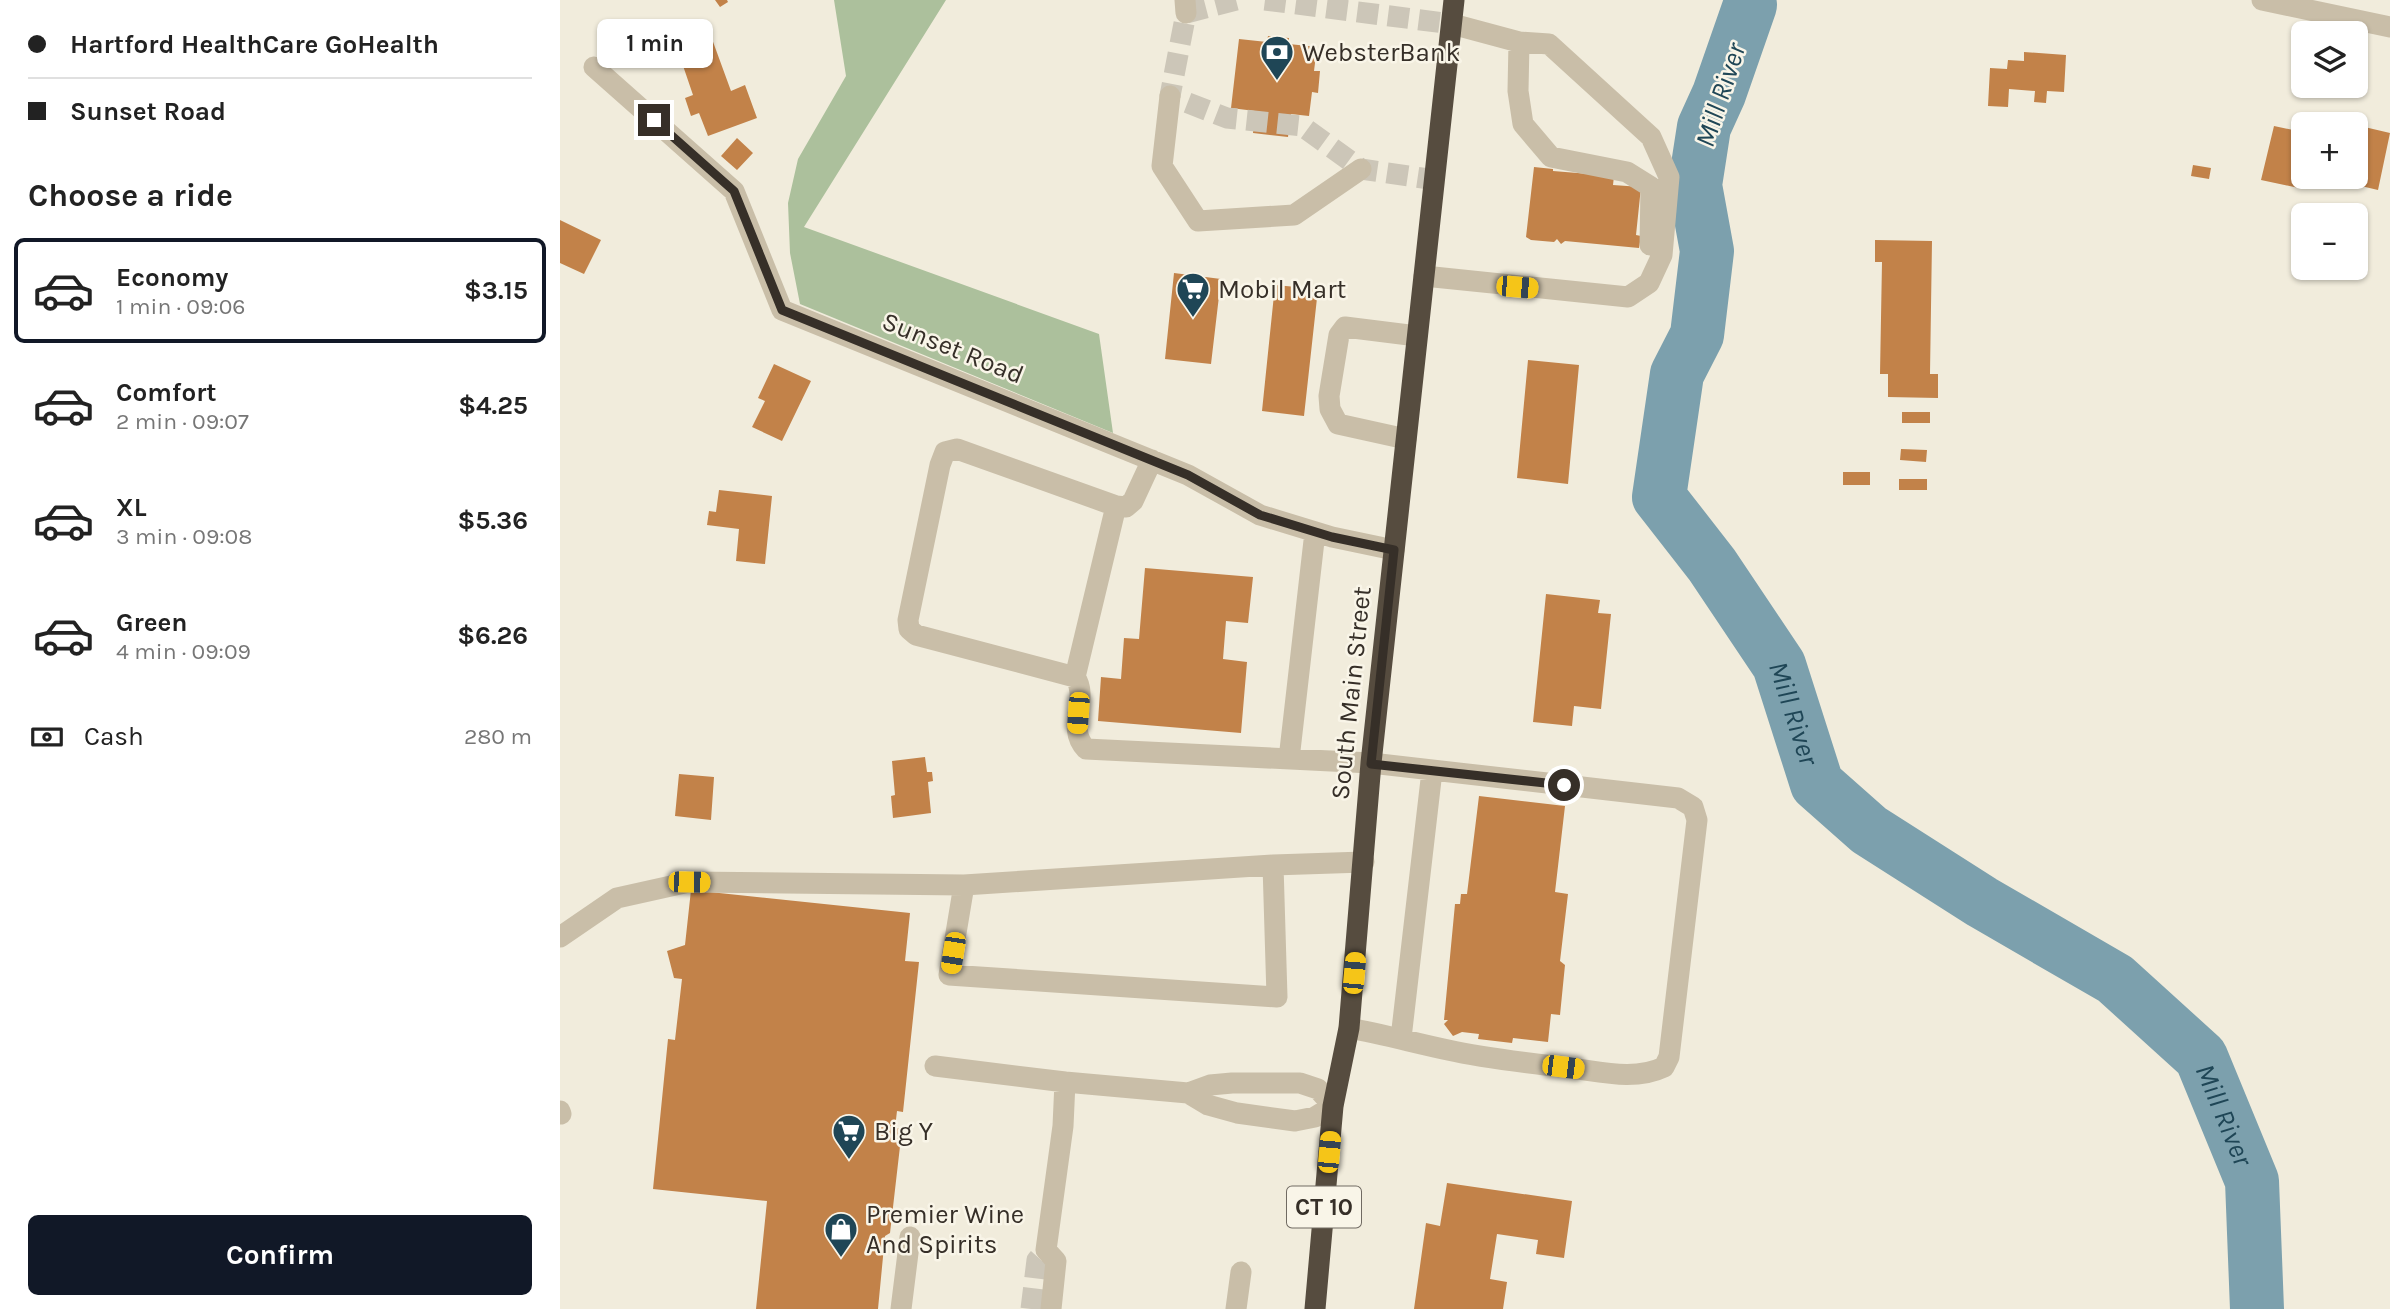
<!DOCTYPE html>
<html lang="en">
<head>
<meta charset="utf-8">
<style>
  :root { --surface:#fff; --page:#f6f6f6; --text:#222; --muted:#767676; --line:#e0e0e0; --accent:#111827 }
  body { margin:0; font-family:Karla,sans-serif; background:var(--page); color:var(--text); height:100vh; display:flex; flex-direction:column; font-size:26px; white-space:nowrap }
  * { box-sizing:border-box; margin:0 }
  p { font-size:23px; color:var(--muted) }
  .icon { flex:none; width:38px; height:38px; fill:none; stroke:currentColor; stroke-width:2; stroke-linecap:round; stroke-linejoin:round }
  .map { position:relative; flex:1; overflow:hidden }
  .panel { display:flex; flex-direction:column; background:var(--surface); width:560px }
  .panel>* { flex:none }
  .top-card { display:grid; align-content:center; height:154px; padding:0 28px; background:var(--surface) }
  .tools { position:absolute; left:1731px; top:21px; display:grid; gap:14px }
  .tools a { display:grid; place-items:center; width:77px; height:77px; border-radius:10px; background:var(--surface); box-shadow:0 2px 5px #0004; font-size:35px }
  .end { position:absolute; width:32px; height:32px; margin:-16px; border:9px solid #362f28; background:#fff; box-shadow:0 0 0 4px #fff }
  .from { border-radius:50% }
  .bubble { position:absolute; height:49px; border-radius:10px; background:var(--surface); box-shadow:0 2px 5px #0004; font-size:23px; font-weight:700; line-height:49px; text-align:center }
  .car { position:absolute; width:21px; height:42px; margin:-21px -10px; border-radius:9px; box-shadow:0 0 5px 2px #0007; background:linear-gradient(#f5c518 24%,#345 0 40%,#f5c518 0 76%,#345 0 86%,#f5c518 0) }
  .top-card b { display:flex; align-items:center; gap:24px; height:66px; font-size:26px }
  .top-card b+b { border-top:2px solid var(--line) }
  .top-card i { width:18px; height:18px; background:var(--text) }
  ul { padding:0; list-style:none }
  li { display:flex; align-items:center; gap:21px; height:105px; margin:0 14px 10px; padding:0 14px; border:4px solid transparent; border-radius:10px }
  li div { flex:1 }
  li b { display:block; font-size:26px }
  li em { font-style:normal; font-weight:700 }
  li.on { border-color:var(--accent) }
  li>.icon { width:63px; height:63px; stroke-width:1.5 }
  h2 { padding:0 28px; font-size:32px; line-height:84px }
  .pay { display:flex; align-items:center; gap:18px; height:77px; padding:0 28px; font-size:26px }
  .pay p { margin-inline-start:auto }
  .primary-button { display:flex; gap:14px; margin-top:auto; padding:14px 28px }
  .primary-button a { flex:1; height:80px; border-radius:10px; background:var(--accent); color:#fff; font-size:28px; font-weight:700; line-height:80px; text-align:center }
  main { display:flex; flex:1; min-height:0 }
  .map>svg:first-child { display:block }
</style>
</head>
<body>
<main>
<section class="panel">
<div class="top-card">
<b><i class="from"></i>Hartford HealthCare GoHealth</b>
<b><i></i>Sunset Road</b>
</div>
<h2>Choose a ride</h2>
<ul>
<li class="on"><svg class="icon" aria-label="car" viewBox="0 0 24 24"><path d="M5 17H2v-5l4-1 3-4h7l3 4 3 1v5h-3M9 17h6M6 11h13"/><circle cx="7" cy="17" r="2"/><circle cx="17" cy="17" r="2"/></svg><div><b>Economy</b><p>1 min · 09:06</p></div><em>$3.15</em></li>
<li><svg class="icon" aria-label="car" viewBox="0 0 24 24"><path d="M5 17H2v-5l4-1 3-4h7l3 4 3 1v5h-3M9 17h6M6 11h13"/><circle cx="7" cy="17" r="2"/><circle cx="17" cy="17" r="2"/></svg><div><b>Comfort</b><p>2 min · 09:07</p></div><em>$4.25</em></li>
<li><svg class="icon" aria-label="car" viewBox="0 0 24 24"><path d="M5 17H2v-5l4-1 3-4h7l3 4 3 1v5h-3M9 17h6M6 11h13"/><circle cx="7" cy="17" r="2"/><circle cx="17" cy="17" r="2"/></svg><div><b>XL</b><p>3 min · 09:08</p></div><em>$5.36</em></li>
<li><svg class="icon" aria-label="car" viewBox="0 0 24 24"><path d="M5 17H2v-5l4-1 3-4h7l3 4 3 1v5h-3M9 17h6M6 11h13"/><circle cx="7" cy="17" r="2"/><circle cx="17" cy="17" r="2"/></svg><div><b>Green</b><p>4 min · 09:09</p></div><em>$6.26</em></li>
</ul>
<div class="pay"><svg class="icon" aria-label="cash" viewBox="0 0 24 24"><path d="M3 7h18v10H3z"/><circle cx="12" cy="12" r="2"/></svg>Cash<p>280 m</p></div>
<div class="primary-button"><a>Confirm</a></div>
</section>
<div class="map">
<svg width="1830" height="1309" viewBox="0 0 1830 1309">
  <rect width="100%" height="100%" fill="#f1ecdc"/>
  <path fill="#acc09c" d="M274,0H386L244,227L539,334L553,433L240,304L230,253L228,203L238,159L286,76Z"/>
  <g fill="none" stroke-linecap="round" stroke-linejoin="round">
    <path stroke="#7ca0ad" stroke-width="54" id="s1" d="M1190,5L1159,94L1144,127L1135,185L1147,251L1137,335L1117,374L1099,497L1152,565L1219,665L1257,784L1309,830L1422,902L1555,979L1641,1057L1692,1181L1697,1309"/>
  </g>
  <path fill="#c28249" d="M155,0H167L168,2L160,7Z
    M708,36L729,38V44L757,47L754,71H760L758,93L752,92L749,116L731,114L728,137L693,133L695,111L671,108L679,39L707,42Z
    M152,39L171,91L185,85L197,118L148,136L139,113L131,116L125,98L133,95L118,51Z
    M1464,52L1506,55L1504,92L1487,91L1486,103L1474,102L1475,91L1449,89L1448,107L1428,106L1430,68L1447,69L1448,60L1464,61Z
    M1749,114L1787,123V124H1747Z
    M1796,125L1830,133L1818,190L1767,178L1796,177Z
    M1714,126L1743,132V172L1739,188L1701,180Z
    M177,138L193,153L177,170L161,156Z
    M1633,165L1651,168L1649,179L1631,176Z
    M974,167L993,169V171L1054,176L1053,185L1081,187L1076,235L1081,236L1079,248L1005,241L1001,244L997,239L994,242L971,240L966,237Z
    M0,220L41,240L24,274L0,263Z
    M1315,240L1372,241L1370,374H1378V398L1328,397V374H1320L1322,262H1315Z
    M614,273L661,279L651,364L605,359Z
    M715,285L758,289L744,416L702,411Z
    M968,360L1019,365L1008,484L957,478Z
    M214,364L251,381L222,441L192,427L205,401L198,398Z
    M1342,412H1370V423H1342Z
    M1341,449L1367,450L1366,462L1340,460Z
    M1283,472H1310V485H1283Z
    M1339,479H1367V490H1339Z
    M159,490L212,496L205,564L176,561L179,529L147,525L149,511L156,512Z
    M585,568L693,577L688,623L666,621L663,659L687,662L681,733L538,721L541,677L561,679L564,638L579,639Z
    M986,594L1040,600L1038,613L1051,614L1041,709L1014,706L1012,726L973,722Z
    M365,757L367,772H372L373,781L368,782L371,813L333,818L331,796L335,795L332,761Z
    M119,774L154,777L151,820L115,816Z
    M919,796L1005,806L995,892L1008,894L1000,961L1005,965L1000,1015L991,1014L988,1042L953,1038L952,1043L918,1039L919,1034L902,1032L893,1036L884,1024L888,1020H884L895,904H900L901,894H907Z
    M131,890L350,913L345,961L359,962L343,1112L337,1111L335,1128L342,1129L330,1233L325,1236L318,1309H196L207,1201L93,1189L108,1039L115,1040L122,979L114,978L107,951L125,945Z
    M887,1183L1012,1201L1004,1258L976,1254L978,1240L937,1234L930,1279L947,1282L943,1309H854L866,1223L880,1226Z"/>
  <g fill="none" stroke-linecap="round" stroke-linejoin="round">
    <path stroke="#ccc6b8" stroke-width="21" stroke-dasharray="21 10" stroke-linecap="butt" d="M676,0L626,13L610,96L667,118L742,126L801,169L876,180
      M705,0L892,24
      M471,1309L477,1260L486,1250"/>
    <path stroke="#c9bea8" stroke-width="21" d="M625,0L626,13
      M1702,0L1830,27
      M959,42L958,91L963,124L991,157L1067,172L1091,187L1090,245
      M34,67L174,191L222,310L628,475L700,515L772,537L834,550
      M610,96L602,166L638,221L734,215L801,169
      M864,276L1068,297L1089,283L1102,255L1109,177L1091,137L989,44L959,42L892,24
      M846,439L778,424L770,409L769,396L779,335L785,327L857,336
      M592,460L573,501L566,507L556,506L397,449L385,452L380,465L348,620L349,629L356,635L515,677C530,699 505,727 526,749L811,763L1118,798L1133,807L1137,820L1109,1057L1104,1067C1075,1081 1042,1072 1010,1068C970,1063 928,1059 888,1050C855,1043 822,1034 789,1028
      M515,677L556,506
      M729,759L755,532
      M713,865L804,862
      M0,937L57,898L129,882L404,885L389,975L717,997L713,865L404,885
      M841,1038L872,771
      M375,1066L505,1082
      M0,1111L1,1114
      M341,1309L350,1237
      M491,1309L496,1261L486,1250L503,1126L505,1082L628,1093L650,1085L672,1083H740L758,1089L773,1106L755,1117L735,1121L677,1113L648,1105L628,1093
      M676,1309L681,1272"/>
    <path stroke="#564c3f" stroke-width="21" d="M755,1309L773,1106L789,1028L811,763L894,0"/>
  </g>
  <g fill="none" stroke-linecap="round" stroke-linejoin="round">
    <path stroke="#362f28" stroke-width="9" d="M94,120L174,191L222,310L628,475L700,515L772,537L834,550L811,764L1004,785"/>
  </g>
  <defs>
    <symbol id="bank-pin" viewBox="-11 -11 22 30"><path d="M0 17L-7.5 6A9.5 9.5 0 1 1 7.5 6Z" fill="#1f4656" stroke="#f9f5e8"/><path d="M-6-4H6V4H-6ZM0-2.3a2.3 2.3 0 1 0 0 4.6a2.3 2.3 0 1 0 0-4.6Z" fill="#fff"/></symbol>
    <symbol id="supermarket-pin" viewBox="-11 -11 22 30"><path d="M0 17L-7.5 6A9.5 9.5 0 1 1 7.5 6Z" fill="#1f4656" stroke="#f9f5e8"/><path d="M-6-5.5h2.5l.6 2H6L4.5 2H-2.5L-4.4-4H-6ZM-1.5 3.2a1.3 1.3 0 1 0 .1 0ZM3 3.2a1.3 1.3 0 1 0 .1 0Z" fill="#fff"/></symbol>
    <symbol id="shop-pin" viewBox="-11 -11 22 30"><path d="M0 17L-7.5 6A9.5 9.5 0 1 1 7.5 6Z" fill="#1f4656" stroke="#f9f5e8"/><path d="M-5-2.5h2.3a2.7 3.5 0 0 1 5.4 0H5L5.5 6h-11ZM-1.5-2.5h3a1.5 2.3 0 0 0-3 0Z" fill="#fff"/></symbol>
  </defs>
  <g fill-rule="evenodd">
    <use href="#bank-pin" x="698" y="33" width="38" height="52"/>
    <use href="#supermarket-pin" x="614" y="270" width="38" height="52"/>
    <use href="#supermarket-pin" x="270" y="1112" width="38" height="52"/>
    <use href="#shop-pin" x="262" y="1210" width="38" height="52"/>
  </g>
  <g text-anchor="middle" dominant-baseline="central" stroke-width="5" stroke-linejoin="round" paint-order="stroke">
    <rect fill="#f9f5e8" stroke="#706a62" stroke-width="2" x="727" y="1186.5" width="74" height="41" rx="5"/>
    <g font-size="24" font-weight="bold" fill="#362f28">
      <text x="764" y="1207">CT 10</text>
    </g>
    <g font-size="26" fill="#362f28" stroke="#f9f5e8" text-anchor="start">
      <text x="742" y="52">WebsterBank</text>
      <text x="658" y="289">Mobil Mart</text>
      <text x="314" y="1131">Big Y</text>
      <text x="306" y="1214">Premier Wine<tspan x="306" dy="30">And Spirits</tspan></text>
    </g>
    <g font-size="26" fill="#362f28" stroke="#f9f5e8">
      <text transform="translate(393 348) rotate(22)">Sunset Road</text>
      <text transform="translate(791 693) rotate(-84)">South Main Street</text>
    </g>
    <g font-size="28" font-style="italic" fill="#1f4656" stroke="#f9f5e8">
      <text transform="translate(1160 95) rotate(-72)">Mill River</text>
      <text stroke="none"><textPath href="#s1" startOffset="766">Mill River</textPath></text>
      <text stroke="none"><textPath href="#s1" startOffset="1376">Mill River</textPath></text>
    </g>
  </g>
</svg>
<div class="tools">
<a><svg class="icon" aria-label="layers" viewBox="0 0 24 24"><path d="M12 4l9 5-9 5-9-5zM3 14l9 5 9-5"/></svg></a>
<a>+</a>
<a>−</a>
</div>
<i class="end from" style="left:1004px;top:785px"></i>
<i class="end" style="left:94px;top:120px"></i>
<div class="bubble" style="left:37px;top:19px;width:116px">1 min</div>
<i class="car" style="left:957px;top:287px;rotate:95deg"></i>
<i class="car" style="left:518px;top:713px;rotate:184deg"></i>
<i class="car" style="left:129px;top:882px;rotate:91deg"></i>
<i class="car" style="left:393px;top:953px;rotate:189deg"></i>
<i class="car" style="left:794px;top:973px;rotate:5deg"></i>
<i class="car" style="left:1003px;top:1067px;rotate:97deg"></i>
<i class="car" style="left:769px;top:1152px;rotate:5deg"></i>
</div>
</main>
</body>
</html>
